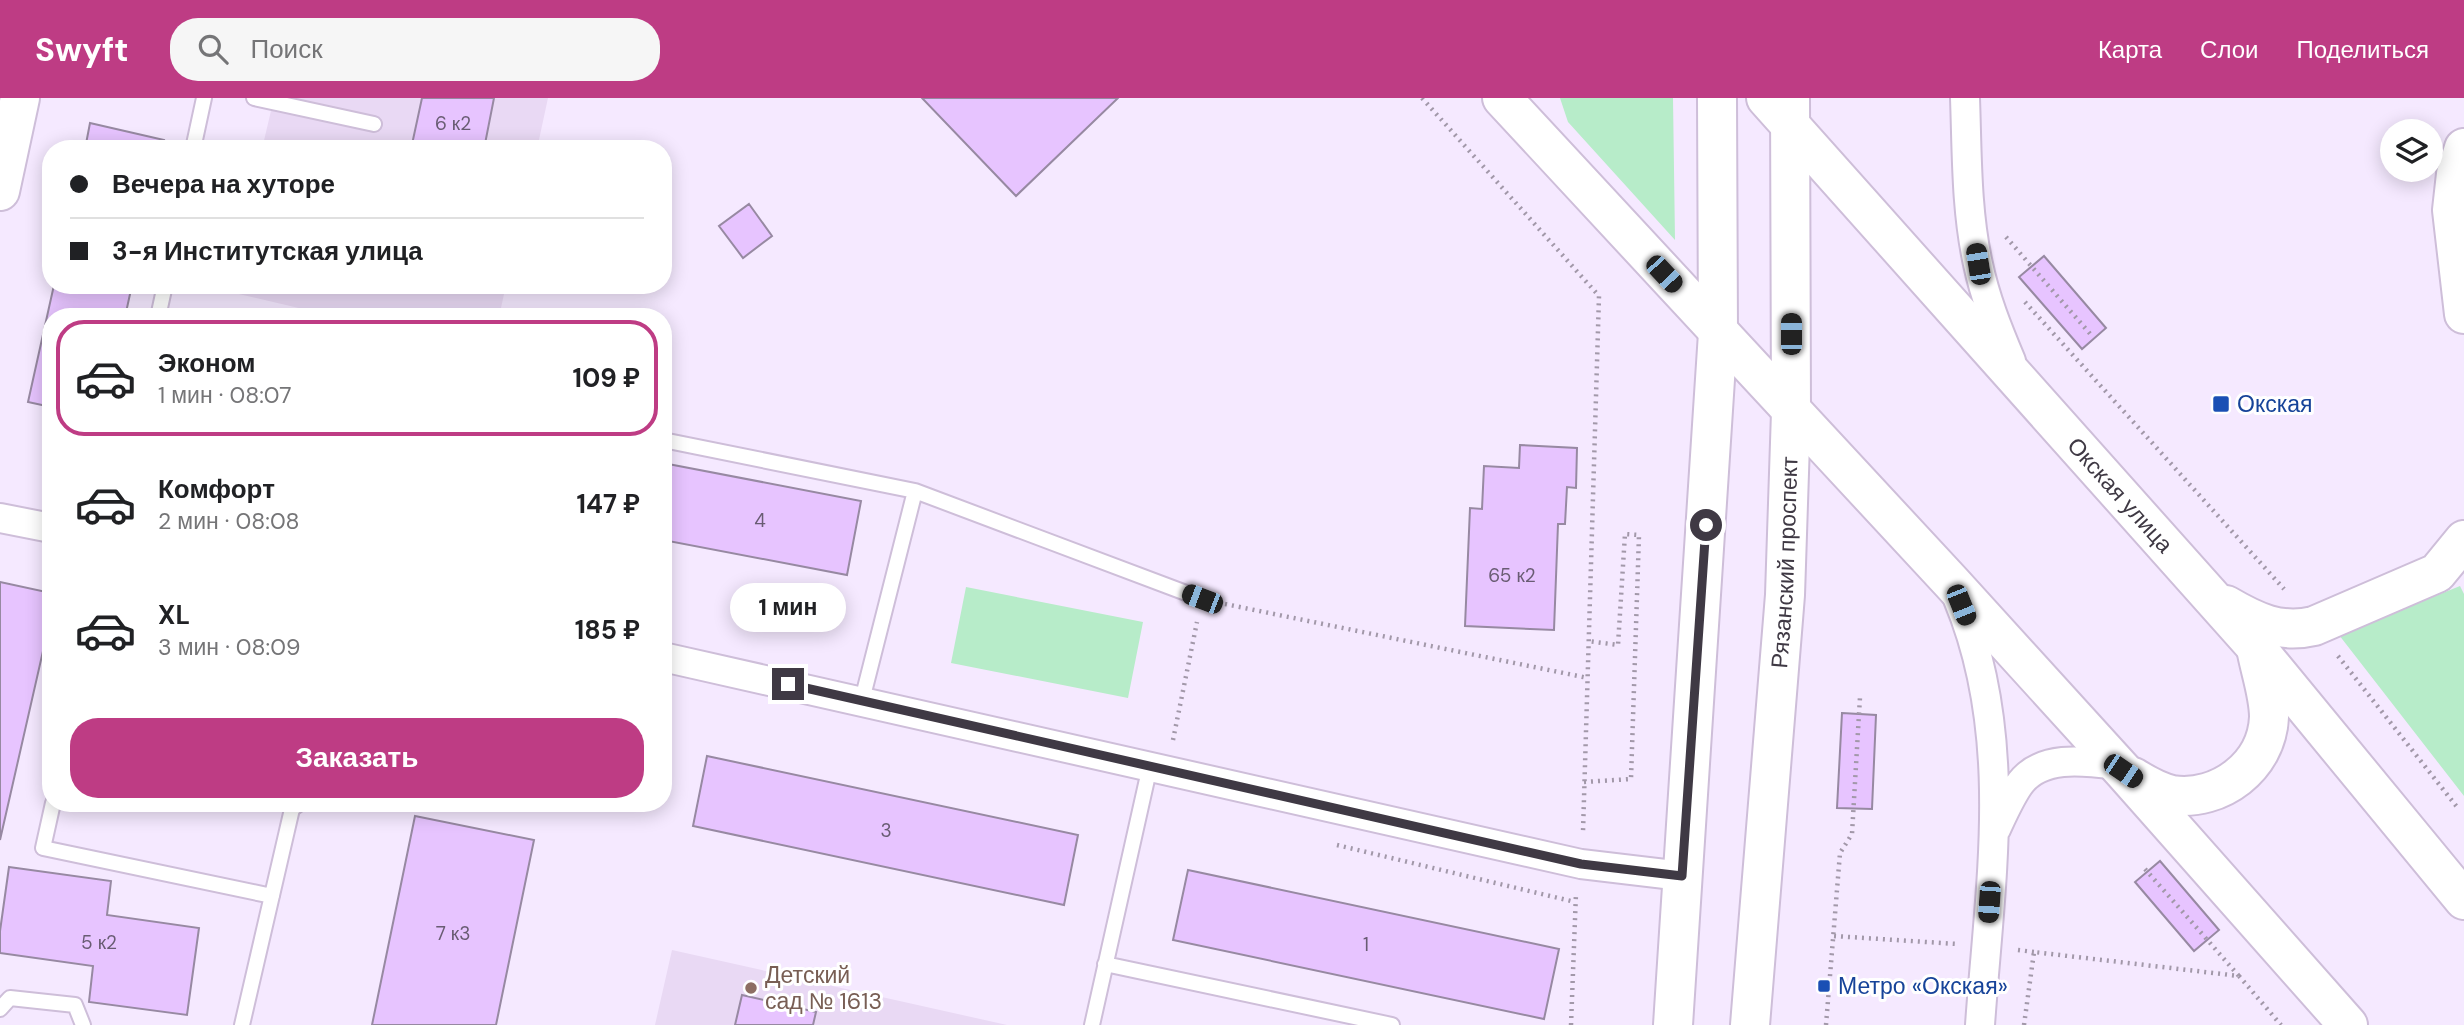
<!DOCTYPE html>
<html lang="ru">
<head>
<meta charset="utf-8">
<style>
  :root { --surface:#fff; --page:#f6f6f6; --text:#202124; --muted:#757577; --line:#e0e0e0; --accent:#be3c84 }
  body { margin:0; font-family:"DM Sans",sans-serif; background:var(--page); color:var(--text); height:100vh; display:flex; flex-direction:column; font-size:26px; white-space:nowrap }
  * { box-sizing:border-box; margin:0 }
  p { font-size:23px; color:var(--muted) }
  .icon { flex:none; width:38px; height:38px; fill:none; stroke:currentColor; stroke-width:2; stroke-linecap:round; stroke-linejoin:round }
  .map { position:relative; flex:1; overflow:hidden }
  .panel { position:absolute; left:42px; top:210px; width:630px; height:504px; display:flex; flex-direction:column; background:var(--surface); border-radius:28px; box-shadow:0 4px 18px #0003 }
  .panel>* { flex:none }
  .top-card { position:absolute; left:42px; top:42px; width:630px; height:154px; border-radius:28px; box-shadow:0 4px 18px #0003; display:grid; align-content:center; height:154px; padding:0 28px; background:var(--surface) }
  .buttons { position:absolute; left:2380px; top:21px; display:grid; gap:14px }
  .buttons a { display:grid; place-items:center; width:63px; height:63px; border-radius:50%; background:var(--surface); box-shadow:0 4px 18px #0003; font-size:35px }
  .end { position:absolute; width:32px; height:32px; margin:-16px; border:9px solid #3f3944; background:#fff; box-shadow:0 0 0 4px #fff }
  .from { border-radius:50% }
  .bubble { position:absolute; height:49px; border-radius:24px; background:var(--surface); box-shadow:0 4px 18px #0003; font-size:23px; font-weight:700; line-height:49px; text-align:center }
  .car { position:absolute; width:21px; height:42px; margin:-21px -10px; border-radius:9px; box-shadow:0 0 5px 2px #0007; background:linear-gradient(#222 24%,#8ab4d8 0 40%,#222 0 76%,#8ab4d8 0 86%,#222 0) }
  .top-card b { display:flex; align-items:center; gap:24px; height:66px; font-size:26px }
  .top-card b+b { border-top:2px solid var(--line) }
  .top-card i { width:18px; height:18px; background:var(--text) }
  ul { padding:12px 0 0; list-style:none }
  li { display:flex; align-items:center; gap:21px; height:116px; margin:0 14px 10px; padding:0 14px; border:4px solid transparent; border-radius:28px }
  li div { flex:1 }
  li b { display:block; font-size:26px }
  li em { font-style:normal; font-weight:700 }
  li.on { border-color:var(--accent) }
  li>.icon { width:63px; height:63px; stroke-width:1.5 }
  .action { display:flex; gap:14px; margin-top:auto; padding:14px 28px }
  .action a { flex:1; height:80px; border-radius:28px; background:var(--accent); color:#fff; font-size:28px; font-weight:700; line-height:80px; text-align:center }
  header { display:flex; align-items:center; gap:42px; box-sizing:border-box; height:98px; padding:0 35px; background:var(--accent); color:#fff }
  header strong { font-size:33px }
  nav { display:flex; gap:38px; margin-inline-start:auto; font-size:24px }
  .search { width:490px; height:63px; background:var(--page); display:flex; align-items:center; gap:18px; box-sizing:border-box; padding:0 24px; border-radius:28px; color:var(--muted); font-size:26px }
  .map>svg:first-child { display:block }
</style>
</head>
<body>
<header>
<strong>Swyft</strong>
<div class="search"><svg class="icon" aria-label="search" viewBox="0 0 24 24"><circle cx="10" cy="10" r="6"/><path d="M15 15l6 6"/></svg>Поиск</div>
<nav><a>Карта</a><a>Слои</a><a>Поделиться</a></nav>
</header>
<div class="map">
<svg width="2464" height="927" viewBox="0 0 2464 927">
  <rect width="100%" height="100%" fill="#f5e9ff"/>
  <path fill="#e9d9f4" d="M274,0H548L537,51H262Z
    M232,187H506L499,219H337L230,194Z
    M672,852L1007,927H655Z"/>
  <path fill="#b7ecc9" d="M1560,0H1673L1675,142L1568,24Z
    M2460,488L2464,496V698L2339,537Z
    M966,489L1143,524L1128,600L951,565Z"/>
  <path fill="#e7c4ff" stroke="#9789a2" stroke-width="2" d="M422,0H494L484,51H411Z
    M922,0H1118L1016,98Z
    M90,25L164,42L162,51H85Z
    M749,106L772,138L743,160L719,128Z
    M2044,158L2106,230L2082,251L2019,179Z
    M54,187H132L125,219H51V309L28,304Z
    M1520,347L1577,350L1576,390L1567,389L1565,426H1558L1554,532L1465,528L1470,410L1482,411L1484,368L1519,370Z
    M663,365L861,403L847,477L663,442Z
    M0,484L51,495V518L0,742Z
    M1842,615L1876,617L1872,711L1837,710Z
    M707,658L1078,737L1064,807L693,728Z
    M415,718L534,742L496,927H372Z
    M2160,763L2219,832L2194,853L2135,784Z
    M9,769L111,783L107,817L199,830L187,917L89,904L93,868L0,855V833Z
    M1188,772L1559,851L1544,921L1173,842Z
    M742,897L816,914L813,927H735Z"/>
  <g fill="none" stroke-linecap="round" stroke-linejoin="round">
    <defs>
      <path id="lane" d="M254,0L374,26
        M193,51L204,0
        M158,219L165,187
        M663,342L915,393L1202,501
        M862,602L915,393
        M53,705L43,750L272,798
        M1105,866L1392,927
        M0,911L10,900L75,907L83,927
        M242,927L292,711L300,705
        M1092,927L1150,668"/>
      <path id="street" d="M1965,0C1967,55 1966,112 1978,166C1985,200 1998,232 2011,263
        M0,420L51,430
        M1958,501C2015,638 1990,784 1980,927
        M663,559L1581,766L1682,778
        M1996,731C2003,716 2010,700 2019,687C2040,656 2086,663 2117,667"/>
      <g id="secondary">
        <path d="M1502,0L1952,485L2123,673L2348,927"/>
        <path id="s1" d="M1766,0L2255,548L2464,802"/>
        <path d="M2464,50L2456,76L2452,112L2464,216"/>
        <path d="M0,93L20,0"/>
        <path d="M2226,507C2255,524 2280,536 2314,528L2437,475L2464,442"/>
        <path d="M2133,679C2146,687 2158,694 2172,697C2220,704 2267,668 2269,619C2269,598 2261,575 2257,555"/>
      </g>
      <g id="primary">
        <path d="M1673,927L1718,235L1717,0"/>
        <path id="s2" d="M1750,927L1785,497L1791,314L1790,0"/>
      </g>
    </defs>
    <use href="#lane" stroke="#cebed9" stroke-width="18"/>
    <use href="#street" stroke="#cebed9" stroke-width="32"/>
    <use href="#secondary" stroke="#cebed9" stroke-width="42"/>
    <use href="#primary" stroke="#cebed9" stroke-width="42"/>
    <path stroke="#a298a9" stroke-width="4.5" stroke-dasharray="2 5" stroke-linecap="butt" d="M1422,0L1599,198L1583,734
      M2006,139L2092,238
      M2025,204L2284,491
      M1225,506L1588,580
      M2338,558L2457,709
      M1173,642L1197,524
      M1584,684L1631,681L1639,437L1625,436L1618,547L1588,543
      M1337,747L1575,804
      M2145,771L2239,878
      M1834,838L1957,846
      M2018,852L2034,854
      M1571,927L1576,795
      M1826,927L1840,755L1852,736L1860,599
      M2024,927L2034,854L2239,878L2281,927"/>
    <use href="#lane" stroke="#fff" stroke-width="14"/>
    <use href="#street" stroke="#fff" stroke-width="28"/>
    <use href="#secondary" stroke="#fff" stroke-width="38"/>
    <use href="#primary" stroke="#fff" stroke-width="38"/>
  </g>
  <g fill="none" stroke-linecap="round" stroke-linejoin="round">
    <path stroke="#3f3944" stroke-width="9" d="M788,586L1581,766L1682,778L1706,427"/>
  </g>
  <g fill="#1a4fb4" stroke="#fff" stroke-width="2.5">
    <rect x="2212" y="297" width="18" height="18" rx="3.5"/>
    <rect x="1817" y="881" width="14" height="14" rx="3.5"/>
  </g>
  <circle fill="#8d6e63" stroke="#fff" stroke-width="2.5" cx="751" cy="890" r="7"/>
  <g text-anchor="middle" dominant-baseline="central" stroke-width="6" stroke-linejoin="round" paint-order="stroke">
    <g font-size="19" fill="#695c73">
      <text x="453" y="25">6 к2</text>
      <text x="760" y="422">4</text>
      <text x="1512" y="477">65 к2</text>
      <text x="886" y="732">3</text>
      <text x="453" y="835">7 к3</text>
      <text x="99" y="844">5 к2</text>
      <text x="1366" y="846">1</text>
    </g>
    <g font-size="23" fill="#164399" stroke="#fff" text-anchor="start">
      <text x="2237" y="306">Окская</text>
      <text x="1838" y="888">Метро «Окская»</text>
    </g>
    <g font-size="23" fill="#3f3944" stroke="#fff">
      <text stroke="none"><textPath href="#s1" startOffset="532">Окская улица</textPath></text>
      <text stroke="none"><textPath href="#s2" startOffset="464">Рязанский проспект</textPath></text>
    </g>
    <g font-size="23" fill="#785e54" stroke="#fff" text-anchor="start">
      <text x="765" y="877">Детский<tspan x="765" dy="26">сад № 1613</tspan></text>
    </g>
  </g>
</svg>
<div class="buttons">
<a><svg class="icon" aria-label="layers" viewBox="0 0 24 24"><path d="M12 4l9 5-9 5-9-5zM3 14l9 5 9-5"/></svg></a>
</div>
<i class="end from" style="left:1706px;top:427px"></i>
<i class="end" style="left:788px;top:586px"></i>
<div class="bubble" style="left:730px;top:485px;width:116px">1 мин</div>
<i class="car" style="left:1978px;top:166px;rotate:351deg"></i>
<i class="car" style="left:1664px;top:176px;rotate:137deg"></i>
<i class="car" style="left:1791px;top:236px;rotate:0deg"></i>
<i class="car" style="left:1202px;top:501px;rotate:291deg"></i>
<i class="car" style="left:1961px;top:507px;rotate:158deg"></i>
<i class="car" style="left:2123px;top:673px;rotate:124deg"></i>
<i class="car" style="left:1989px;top:804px;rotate:184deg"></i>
<div class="top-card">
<b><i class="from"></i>Вечера на хуторе</b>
<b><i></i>3-я Институтская улица</b>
</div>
<section class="panel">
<ul>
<li class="on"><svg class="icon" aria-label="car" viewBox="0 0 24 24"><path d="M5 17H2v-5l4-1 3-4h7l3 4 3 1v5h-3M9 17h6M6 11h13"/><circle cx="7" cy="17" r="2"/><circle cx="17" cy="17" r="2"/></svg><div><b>Эконом</b><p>1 мин · 08:07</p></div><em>109 ₽</em></li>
<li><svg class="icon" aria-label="car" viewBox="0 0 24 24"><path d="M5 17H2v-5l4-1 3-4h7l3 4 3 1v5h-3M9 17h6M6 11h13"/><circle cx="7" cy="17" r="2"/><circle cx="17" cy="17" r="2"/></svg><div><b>Комфорт</b><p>2 мин · 08:08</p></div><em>147 ₽</em></li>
<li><svg class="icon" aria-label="car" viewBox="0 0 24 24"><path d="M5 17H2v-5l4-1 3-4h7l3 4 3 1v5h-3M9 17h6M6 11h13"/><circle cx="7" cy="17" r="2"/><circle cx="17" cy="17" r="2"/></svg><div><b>XL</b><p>3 мин · 08:09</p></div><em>185 ₽</em></li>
</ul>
<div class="action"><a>Заказать</a></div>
</section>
</div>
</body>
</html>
